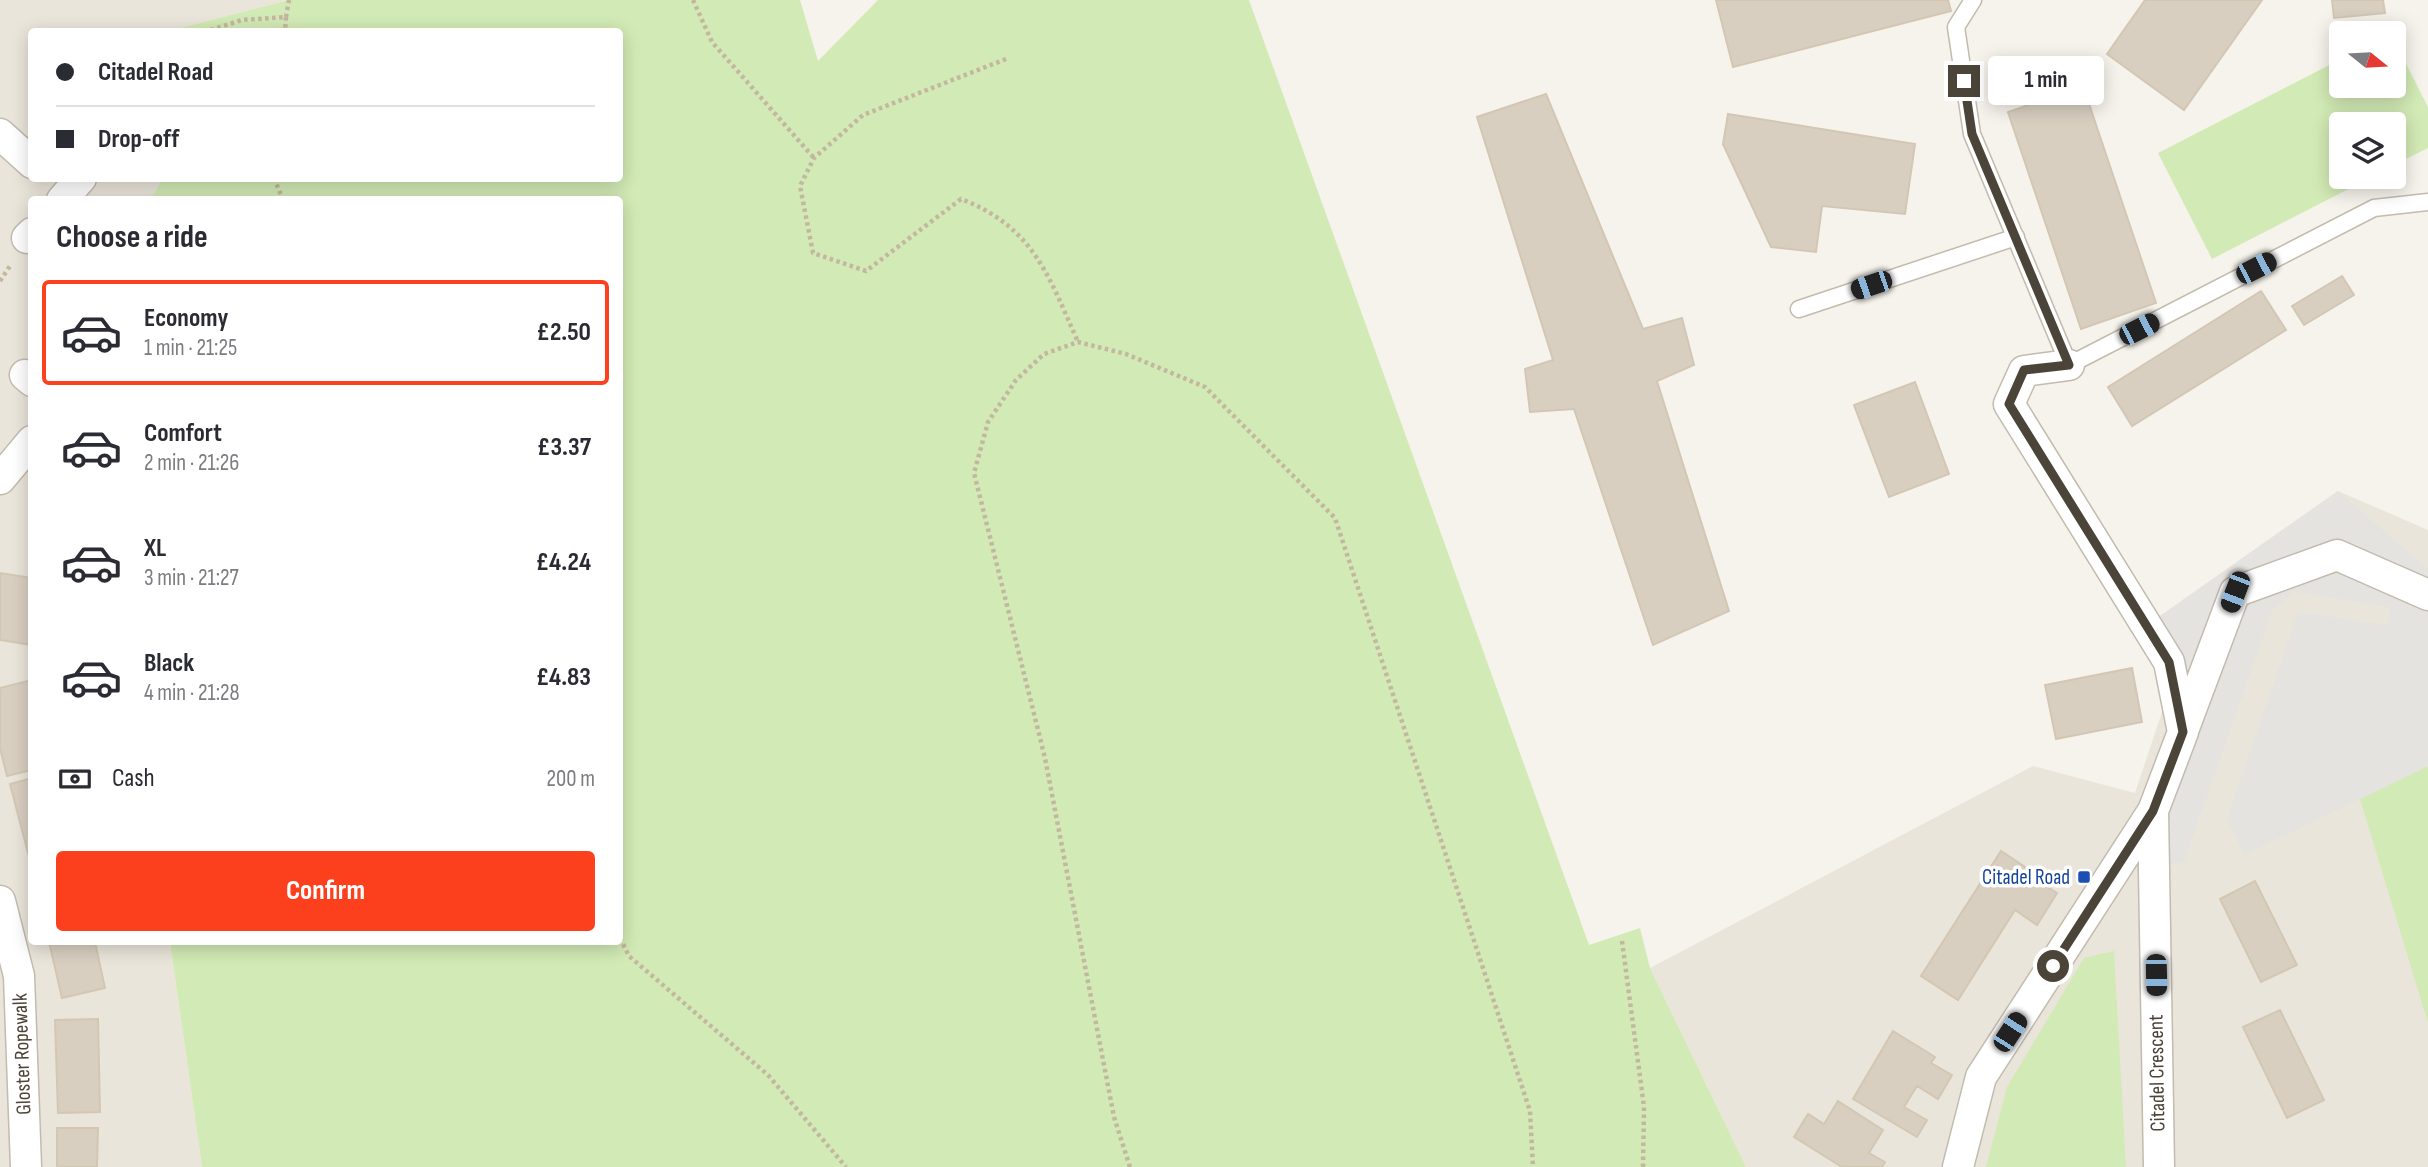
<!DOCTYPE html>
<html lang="en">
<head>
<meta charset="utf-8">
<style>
  :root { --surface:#fff; --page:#f2f2f3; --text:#2b2b33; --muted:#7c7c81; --line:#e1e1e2; --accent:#fc3f1d }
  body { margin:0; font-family:"Sofia Sans Condensed",sans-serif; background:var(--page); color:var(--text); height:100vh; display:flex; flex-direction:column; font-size:26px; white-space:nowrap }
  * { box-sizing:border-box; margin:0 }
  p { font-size:23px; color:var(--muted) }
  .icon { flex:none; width:38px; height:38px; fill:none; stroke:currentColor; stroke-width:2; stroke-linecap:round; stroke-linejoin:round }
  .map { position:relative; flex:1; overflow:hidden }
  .details { position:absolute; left:28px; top:196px; width:595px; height:749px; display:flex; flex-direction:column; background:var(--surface); border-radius:7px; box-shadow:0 4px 18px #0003 }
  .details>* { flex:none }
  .top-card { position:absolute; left:28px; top:28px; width:595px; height:154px; border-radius:7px; box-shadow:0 4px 18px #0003; display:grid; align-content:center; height:154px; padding:0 28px; background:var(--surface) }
  .needle { width:46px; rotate:108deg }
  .tools { position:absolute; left:2329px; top:21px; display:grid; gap:14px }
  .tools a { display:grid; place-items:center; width:77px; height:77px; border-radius:7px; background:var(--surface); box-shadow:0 4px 18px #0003; font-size:35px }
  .end { position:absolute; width:32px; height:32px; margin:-16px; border:9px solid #4b4439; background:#fff; box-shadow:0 0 0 4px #fff }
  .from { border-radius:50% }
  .bubble { position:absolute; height:49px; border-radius:7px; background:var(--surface); box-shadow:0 4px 18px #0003; font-size:23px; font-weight:700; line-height:49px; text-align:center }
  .car { position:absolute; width:21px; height:42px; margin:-21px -10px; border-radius:9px; box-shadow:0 0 5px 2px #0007; background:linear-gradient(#222 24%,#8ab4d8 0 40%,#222 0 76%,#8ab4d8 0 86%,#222 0) }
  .top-card b { display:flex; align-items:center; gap:24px; height:66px; font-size:26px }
  .top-card b+b { border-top:2px solid var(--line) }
  .top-card i { width:18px; height:18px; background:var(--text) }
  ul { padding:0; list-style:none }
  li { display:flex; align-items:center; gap:21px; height:105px; margin:0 14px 10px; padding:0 14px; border:4px solid transparent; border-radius:7px }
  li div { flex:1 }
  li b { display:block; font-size:26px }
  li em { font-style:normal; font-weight:700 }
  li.selected { border-color:var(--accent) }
  li>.icon { width:63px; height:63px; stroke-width:1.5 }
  h2 { padding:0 28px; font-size:32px; line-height:84px }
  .pay { display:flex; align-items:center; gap:18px; height:77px; padding:0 28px; font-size:26px }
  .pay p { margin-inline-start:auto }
  .button { display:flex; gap:14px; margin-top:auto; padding:14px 28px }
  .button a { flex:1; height:80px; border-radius:7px; background:var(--accent); color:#fff; font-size:28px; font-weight:700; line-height:80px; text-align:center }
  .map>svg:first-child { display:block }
</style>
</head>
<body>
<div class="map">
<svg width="2428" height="1167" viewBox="0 0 2428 1167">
  <rect width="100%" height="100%" fill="#f6f3ec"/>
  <path fill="#eae5da" d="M0,0H289L184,27V31L32,32V178L163,179L151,199L32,200V942H170L202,1167H0Z
    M2338,491L2428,530V1167H1746L1650,968L2033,766L2135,793L2163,709L2160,616Z"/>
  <path fill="#d2eab5" d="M289,0H800L818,61L878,0H1249L1589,945L1640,928L1650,968L1746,1167H202L170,942H620V200L151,199L163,178H620V32L184,31V27Z
    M2394,40L2428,107V148L2394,165V124H2342V177H2372L2212,259L2158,153L2341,59L2342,86H2394Z
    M2428,766V1023L2360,799Z
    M2114,951L2126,1167H1986L2007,1087L2084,958Z"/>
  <path fill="#e5e3e0" d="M2338,491L2428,569V766L2244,855L2227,819L2298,612L2388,625L2390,607L2294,592L2272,611L2184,862L2143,869L2204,704L2160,616Z"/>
  <path fill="#d8cfc1" stroke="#d3c7b4" stroke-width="2" d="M1716,0H1948L1951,11L1733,67Z
    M2145,0H2262L2184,110L2107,54Z
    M2332,0H2383L2385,13L2334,18Z
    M2083,86L2156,303L2081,329L2008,112Z
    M1546,94L1643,329L1682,318L1694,365L1657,381L1729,611L1653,645L1574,409L1530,412L1525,369L1553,360L1477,117Z
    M1728,114L1915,144L1905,214L1822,206L1816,252L1771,247L1723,144Z
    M2342,276L2354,295L2304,325L2292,306Z
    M2261,291L2286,330L2132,426L2108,387Z
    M1915,382L1949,474L1889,497L1854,405Z
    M0,573L32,578V645L0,640Z
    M2132,668L2142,722L2056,739L2045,685Z
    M28,681L32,695V770L7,776L0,748V688Z
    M32,778V868L10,784Z
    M2001,851L2037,875L2035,879L2057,893L2037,925L2015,910L1958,1000L1921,976Z
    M2255,881L2297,965L2261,982L2220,899Z
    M49,942H95L105,988L62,998Z
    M2280,1010L2324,1100L2287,1118L2243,1027Z
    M98,1019L100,1112L58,1113L55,1020Z
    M1893,1031L1935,1057L1931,1063L1952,1075L1938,1099L1917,1086L1904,1107L1927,1120L1917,1137L1853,1099Z
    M1838,1101L1883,1130L1869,1153L1885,1162L1882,1167H1842L1794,1137L1808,1114L1824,1124Z
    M57,1128H98L97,1167H57Z"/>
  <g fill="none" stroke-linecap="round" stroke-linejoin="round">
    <defs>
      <path id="service" d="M1973,0L1956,27L1972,134L2069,365L2374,208L2428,202
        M1799,309L2016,237"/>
      <path id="minor" d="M0,134L32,163
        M62,200L81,178
        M27,238L32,233
        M25,375L32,381
        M0,479L32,441
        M2184,728L2235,592L2337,555L2428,595
        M2153,811L2159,1167
        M0,901L19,976L26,1167
        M1958,1167L1981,1077L2153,811L2183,732L2169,662L2009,404L2024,371L2069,365"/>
    </defs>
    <use href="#service" stroke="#c2bbae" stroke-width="19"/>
    <use href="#minor" stroke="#c2bbae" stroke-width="33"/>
    <path stroke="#c4b79f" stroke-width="4.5" stroke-dasharray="3.5 3.5" stroke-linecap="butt" d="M693,0L712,42L814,158
      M286,17L289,0
      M204,32L242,20L286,17L285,32
      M1006,59L863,115L814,158L800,186L813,253L866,271L961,199C1034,227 1049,277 1078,342
      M274,178L283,200
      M0,281L10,266
      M620,938L629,956L768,1075L846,1167
      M1622,941L1644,1107L1643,1167
      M1130,1167L1114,1117L1045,758L974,473L988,422L1016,380L1044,354L1078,342L1126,354L1205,387L1335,518L1530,1111L1533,1167"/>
    <use href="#service" stroke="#fff" stroke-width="16"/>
    <use href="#minor" stroke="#fff" stroke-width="30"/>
  </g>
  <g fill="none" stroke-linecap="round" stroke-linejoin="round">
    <path stroke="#4b4439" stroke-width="9" d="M1964,81L1972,134L2069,365L2024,370L2009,404L2169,662L2183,732L2153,811L2053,966"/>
  </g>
  <rect fill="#1a4fb4" stroke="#fff" stroke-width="2.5" x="2077" y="870" width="14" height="14" rx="3.5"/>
  <g text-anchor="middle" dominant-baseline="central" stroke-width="7" stroke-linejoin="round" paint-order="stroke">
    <g font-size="21" fill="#164399" stroke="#fff" text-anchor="end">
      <text x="2070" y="877">Citadel Road</text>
    </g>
    <g font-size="21" fill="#4b4439" stroke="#fff">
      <text transform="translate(22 1054) rotate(-92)">Gloster Ropewalk</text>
      <text transform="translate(2157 1073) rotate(-91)">Citadel Crescent</text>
    </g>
  </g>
</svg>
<div class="tools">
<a><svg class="needle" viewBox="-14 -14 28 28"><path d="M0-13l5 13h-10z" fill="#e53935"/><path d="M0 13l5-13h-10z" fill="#7c7c81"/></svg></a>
<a><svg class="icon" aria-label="layers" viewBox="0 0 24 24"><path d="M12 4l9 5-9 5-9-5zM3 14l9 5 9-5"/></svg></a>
</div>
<i class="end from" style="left:2053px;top:966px"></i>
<i class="end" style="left:1964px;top:81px"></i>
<div class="bubble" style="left:1988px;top:56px;width:116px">1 min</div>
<i class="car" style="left:2256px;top:268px;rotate:63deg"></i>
<i class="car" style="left:1871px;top:285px;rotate:251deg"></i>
<i class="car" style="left:2139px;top:329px;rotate:63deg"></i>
<i class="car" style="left:2235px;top:592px;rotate:201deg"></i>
<i class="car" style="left:2156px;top:975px;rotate:179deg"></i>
<i class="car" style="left:2010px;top:1032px;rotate:33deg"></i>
<div class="top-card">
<b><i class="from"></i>Citadel Road</b>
<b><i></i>Drop-off</b>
</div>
<section class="details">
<h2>Choose a ride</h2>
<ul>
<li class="selected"><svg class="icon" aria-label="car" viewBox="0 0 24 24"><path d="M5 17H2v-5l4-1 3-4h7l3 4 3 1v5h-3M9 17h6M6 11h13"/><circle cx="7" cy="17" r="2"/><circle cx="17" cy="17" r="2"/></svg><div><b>Economy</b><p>1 min · 21:25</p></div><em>£2.50</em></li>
<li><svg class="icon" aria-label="car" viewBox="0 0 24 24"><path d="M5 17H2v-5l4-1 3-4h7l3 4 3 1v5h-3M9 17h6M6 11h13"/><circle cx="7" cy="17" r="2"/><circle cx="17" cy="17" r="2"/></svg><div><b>Comfort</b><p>2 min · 21:26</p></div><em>£3.37</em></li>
<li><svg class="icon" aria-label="car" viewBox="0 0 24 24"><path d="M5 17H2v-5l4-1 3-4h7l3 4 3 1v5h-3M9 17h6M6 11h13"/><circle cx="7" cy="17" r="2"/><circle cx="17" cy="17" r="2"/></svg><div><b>XL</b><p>3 min · 21:27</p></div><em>£4.24</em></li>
<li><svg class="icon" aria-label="car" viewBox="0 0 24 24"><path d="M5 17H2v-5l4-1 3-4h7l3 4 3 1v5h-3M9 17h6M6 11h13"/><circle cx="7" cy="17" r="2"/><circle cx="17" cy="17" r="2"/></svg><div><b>Black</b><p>4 min · 21:28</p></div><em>£4.83</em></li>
</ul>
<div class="pay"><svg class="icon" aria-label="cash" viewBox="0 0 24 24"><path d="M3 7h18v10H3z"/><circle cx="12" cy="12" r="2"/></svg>Cash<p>200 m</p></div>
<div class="button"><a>Confirm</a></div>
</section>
</div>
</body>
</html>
